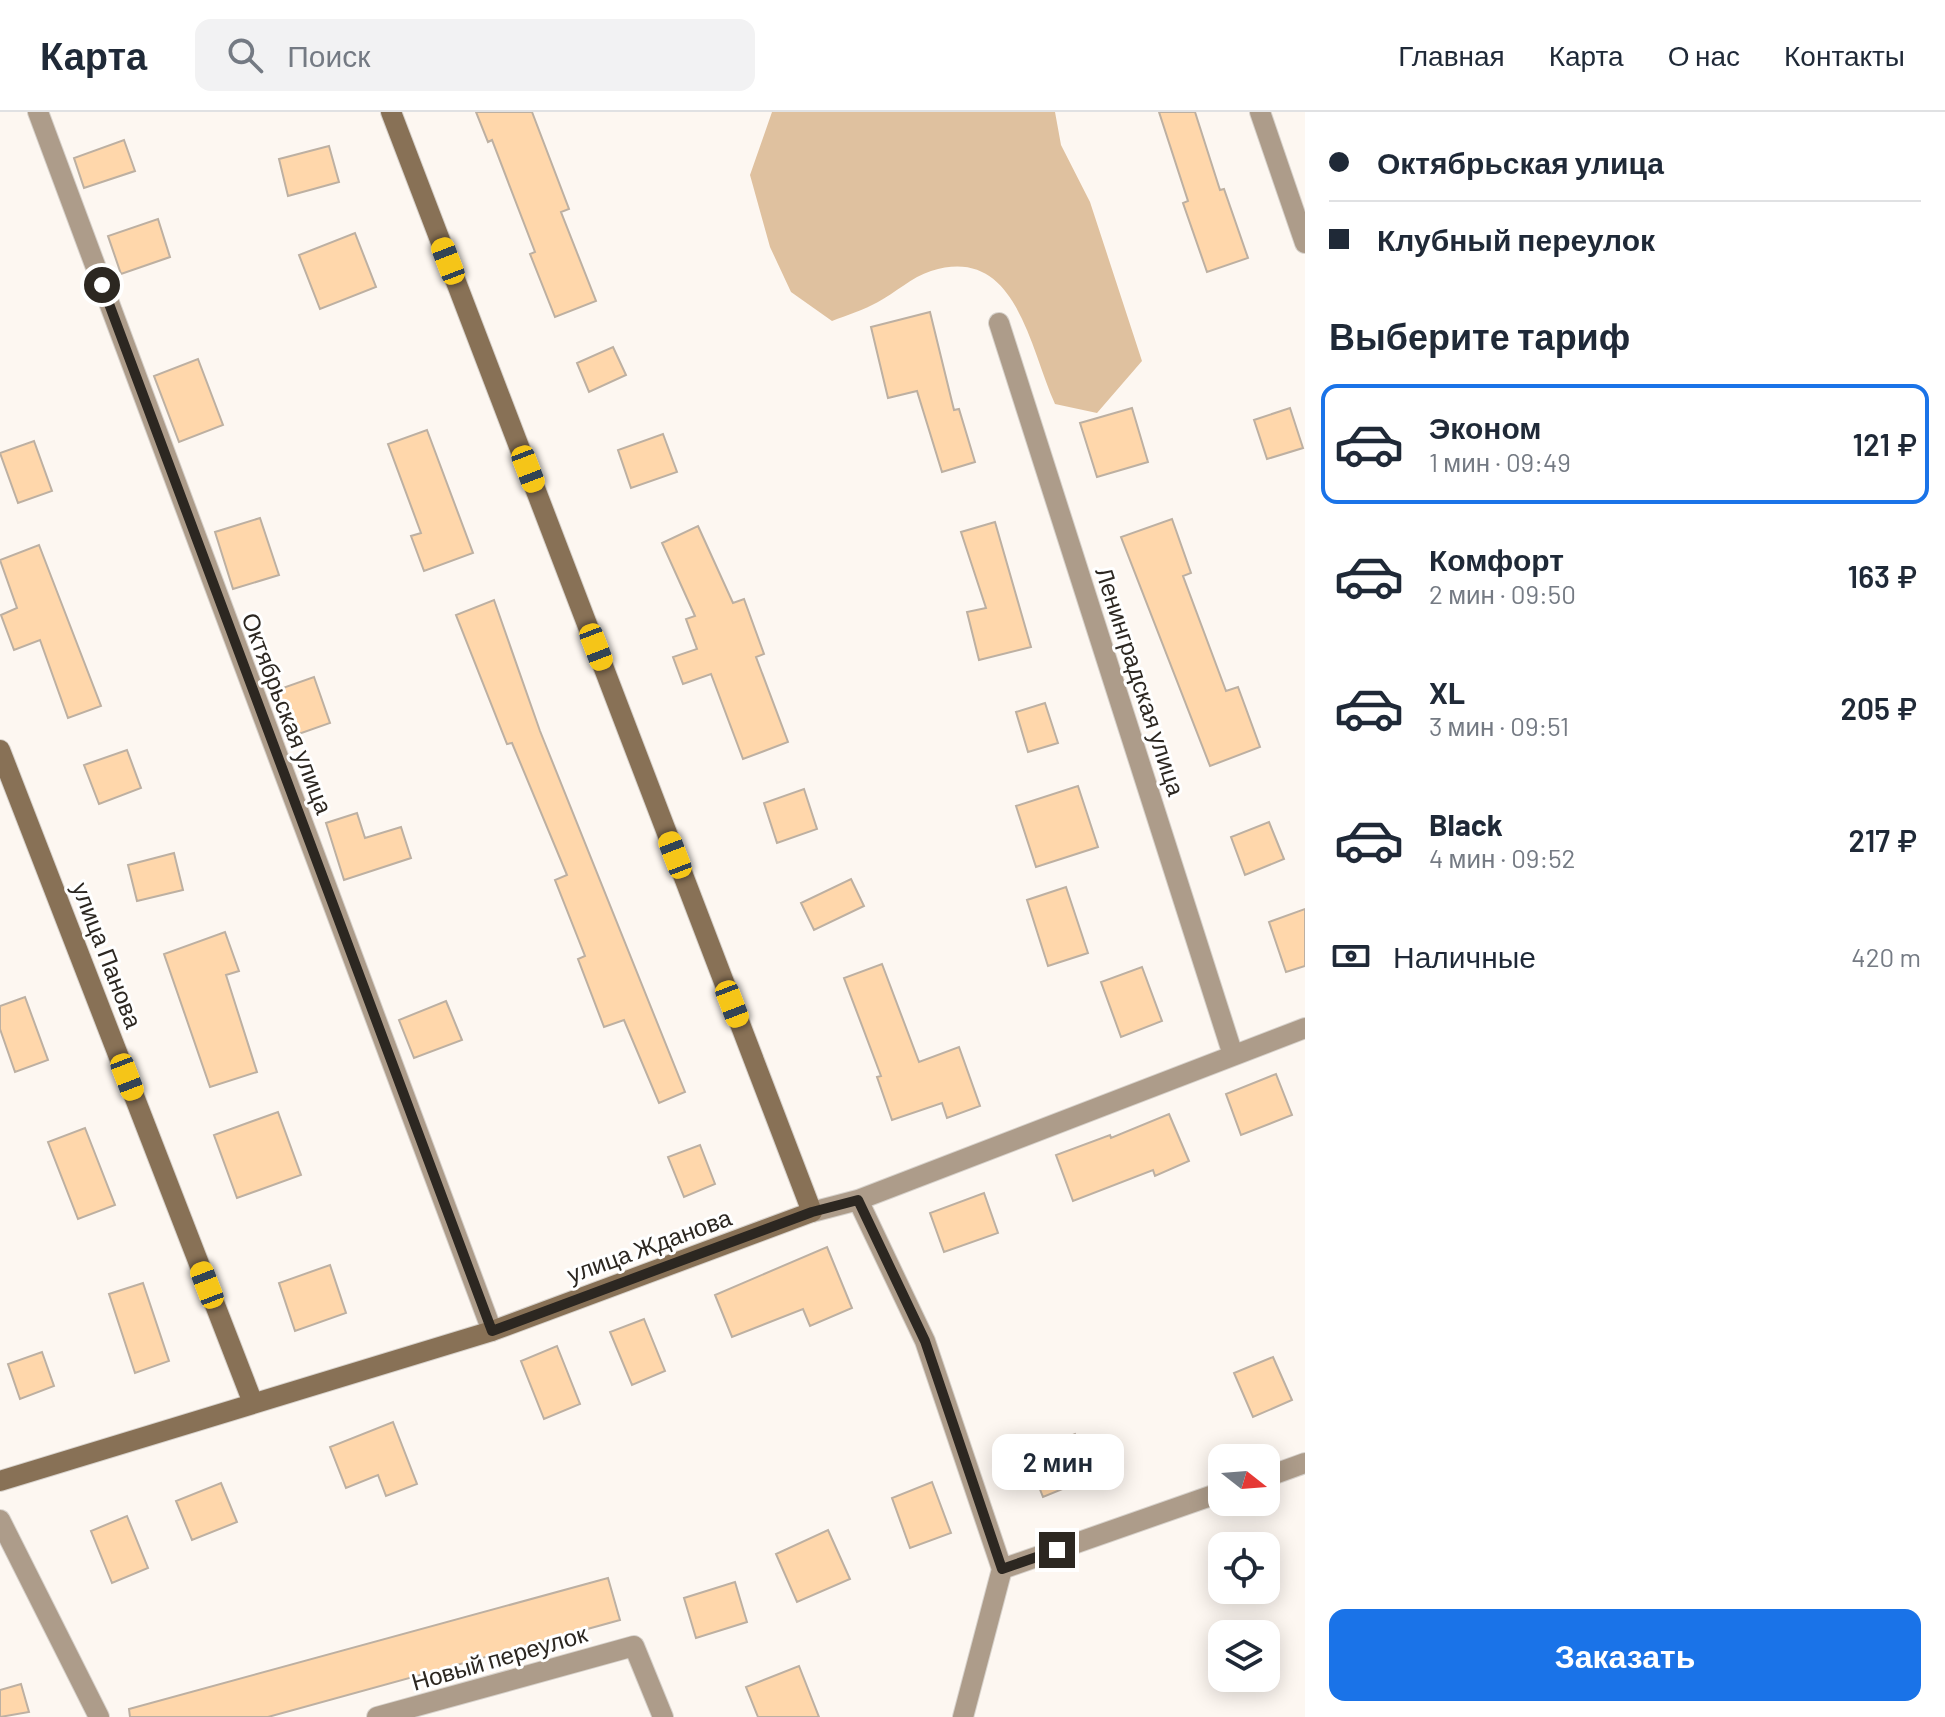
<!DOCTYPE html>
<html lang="ru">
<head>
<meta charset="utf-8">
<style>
  :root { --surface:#fff; --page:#f2f2f3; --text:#1f2937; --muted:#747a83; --line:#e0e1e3; --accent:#1a73e8 }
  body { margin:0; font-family:Barlow,sans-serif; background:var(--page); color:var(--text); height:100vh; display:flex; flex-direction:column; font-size:30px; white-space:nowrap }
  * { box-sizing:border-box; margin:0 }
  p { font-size:26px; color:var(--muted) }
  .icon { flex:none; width:44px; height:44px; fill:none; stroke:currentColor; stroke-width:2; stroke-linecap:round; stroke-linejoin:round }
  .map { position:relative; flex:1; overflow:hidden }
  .sheet { display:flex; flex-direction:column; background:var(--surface); width:640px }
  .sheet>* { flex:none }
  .banner { display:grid; align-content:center; height:176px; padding:0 24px; background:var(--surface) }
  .needle { width:52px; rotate:107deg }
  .fabs { position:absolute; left:1208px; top:1332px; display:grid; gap:16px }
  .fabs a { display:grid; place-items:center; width:72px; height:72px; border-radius:16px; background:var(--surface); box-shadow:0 4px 20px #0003; font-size:40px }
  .end { position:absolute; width:36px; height:36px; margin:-18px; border:10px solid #2c2721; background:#fff; box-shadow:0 0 0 4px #fff }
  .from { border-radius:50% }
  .bubble { position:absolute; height:56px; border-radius:16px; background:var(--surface); box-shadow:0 4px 20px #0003; font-size:26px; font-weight:600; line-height:56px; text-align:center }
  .car { position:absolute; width:24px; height:48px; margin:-24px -12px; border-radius:10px; box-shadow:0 0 6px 2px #0007; background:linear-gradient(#f5c518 24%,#345 0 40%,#f5c518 0 76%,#345 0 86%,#f5c518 0) }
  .banner b { display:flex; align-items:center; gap:28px; height:76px; font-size:30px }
  .banner b+b { border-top:2px solid var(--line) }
  .banner i { width:20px; height:20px; background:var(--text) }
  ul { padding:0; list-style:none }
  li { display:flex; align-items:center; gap:24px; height:120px; margin:0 16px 12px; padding:0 8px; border:4px solid transparent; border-radius:16px }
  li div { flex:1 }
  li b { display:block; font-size:30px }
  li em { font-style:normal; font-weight:600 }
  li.active { border-color:var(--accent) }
  li>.icon { width:72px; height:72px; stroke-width:1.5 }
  h2 { padding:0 24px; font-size:36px; line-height:96px }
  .pay { display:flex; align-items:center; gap:20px; height:88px; padding:0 24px; font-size:30px }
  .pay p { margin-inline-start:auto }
  .cta { display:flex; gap:16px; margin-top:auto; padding:16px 24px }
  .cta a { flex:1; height:92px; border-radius:16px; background:var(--accent); color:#fff; font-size:32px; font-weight:600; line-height:92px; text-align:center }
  header { display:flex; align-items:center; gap:48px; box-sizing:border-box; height:112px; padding:0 40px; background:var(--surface); border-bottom:2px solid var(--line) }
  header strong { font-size:38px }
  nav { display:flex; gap:44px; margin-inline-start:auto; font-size:28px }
  .search { width:560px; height:72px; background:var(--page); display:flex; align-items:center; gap:20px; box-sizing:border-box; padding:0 28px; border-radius:16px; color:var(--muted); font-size:30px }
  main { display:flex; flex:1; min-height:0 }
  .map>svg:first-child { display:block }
</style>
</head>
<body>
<header>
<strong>Карта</strong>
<div class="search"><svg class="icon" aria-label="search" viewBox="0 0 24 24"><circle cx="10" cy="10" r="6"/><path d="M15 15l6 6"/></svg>Поиск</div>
<nav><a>Главная</a><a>Карта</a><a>О нас</a><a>Контакты</a></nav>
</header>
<main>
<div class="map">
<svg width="1305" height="1605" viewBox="0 0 1305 1605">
  <rect width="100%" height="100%" fill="#fdf7f1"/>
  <path fill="#dfc19f" d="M772,0H1055L1061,33L1090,90L1142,249L1097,301L1055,292C1029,234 1016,132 931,159C912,165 895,181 878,190C864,198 847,203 832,209L791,180L770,135L750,63Z"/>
  <path fill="#ffd7ab" stroke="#bdb0a2" stroke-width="2" d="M476,0H532L569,97L561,100L596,189L555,205L530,142L535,140L492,28L488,30Z
    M1159,0H1195L1220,78L1224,77L1248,146L1207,160L1183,91L1188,89Z
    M124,28L135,59L84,76L74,46Z
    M329,34L339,70L288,84L279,47Z
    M158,107L170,145L121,162L108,124Z
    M355,121L376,175L320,197L299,143Z
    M930,200L954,298L959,297L975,350L942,360L917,279L888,286L871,215Z
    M613,235L626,263L589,280L577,251Z
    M198,247L223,313L179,330L154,264Z
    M1132,296L1148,350L1097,365L1080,311Z
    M1290,296L1303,336L1267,347L1254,308Z
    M427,318L473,441L424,459L411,424L421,421L388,332Z
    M663,322L677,360L631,376L618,338Z
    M34,329L52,379L18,391L0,341Z
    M260,406L279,463L233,477L215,420Z
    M1172,407L1191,461L1183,464L1226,579L1238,575L1260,635L1210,654L1121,425Z
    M995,410L1031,535L979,548L967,500L986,496L961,420Z
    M698,414L733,491L744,487L764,542L756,545L788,630L743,647L711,562L683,572L673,545L697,537L686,507L695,504L662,431Z
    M39,433L101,594L68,606L40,528L14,538L1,503L17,496L0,448Z
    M494,488L540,619L685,980L659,991L624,908L604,915L578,847L585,844L555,768L567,763L512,631L507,632L456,503Z
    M314,565L330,611L293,624L277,578Z
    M1045,591L1058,631L1028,640L1016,600Z
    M127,638L141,676L99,692L84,653Z
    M1078,674L1098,735L1036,755L1016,694Z
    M804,677L817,717L777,731L764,691Z
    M357,701L365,726L401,715L411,746L344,768L326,711Z
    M1269,710L1284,747L1245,763L1231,725Z
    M174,741L183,778L137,789L128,753Z
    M851,767L864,794L814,818L801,791Z
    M1066,775L1088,841L1048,854L1027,788Z
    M1305,797V854L1286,860L1269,810Z
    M225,820L239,859L226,863L257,960L210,975L164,842Z
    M882,852L919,950L959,935L980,994L947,1006L942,991L892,1008L877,965L881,964L844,866Z
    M1142,855L1162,909L1121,925L1101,870Z
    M25,885L48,948L15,960L0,917V894Z
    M446,889L462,928L414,946L399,908Z
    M1276,962L1292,1003L1241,1023L1226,982Z
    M278,1000L301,1063L237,1086L214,1023Z
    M1169,1002L1189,1049L1155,1064L1153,1058L1073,1089L1056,1043L1110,1023L1111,1026Z
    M85,1016L115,1093L78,1107L48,1030Z
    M700,1033L715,1072L684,1085L668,1045Z
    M984,1081L998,1121L944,1140L930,1101Z
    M827,1135L852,1196L810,1214L803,1197L732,1225L715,1183Z
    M330,1153L346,1201L295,1219L279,1171Z
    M143,1171L169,1249L135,1261L109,1182Z
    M644,1207L665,1259L632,1273L610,1220Z
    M557,1234L580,1292L544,1307L521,1249Z
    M42,1240L54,1274L20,1287L8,1252Z
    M1273,1245L1292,1288L1253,1305L1234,1261Z
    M393,1310L417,1372L386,1384L378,1363L346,1376L330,1335Z
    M1075,1322L1092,1365L1043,1385L1026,1342Z
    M932,1370L951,1421L910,1436L892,1386Z
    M221,1371L237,1410L192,1428L176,1389Z
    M127,1404L148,1456L112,1471L91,1419Z
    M828,1418L850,1467L797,1490L776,1442Z
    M608,1466L620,1508L268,1605H130L129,1597Z
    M735,1470L747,1510L696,1526L684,1486Z
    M799,1554L819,1605H758L746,1575Z
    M21,1572L29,1600L0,1605V1578Z"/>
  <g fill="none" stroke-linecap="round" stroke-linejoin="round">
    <defs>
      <path id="street" d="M38,0L492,1219
        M1260,0L1305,131
        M999,211L1233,943
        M858,1088L925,1229L1002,1457
        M812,1100L858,1088L1305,916
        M1266,1365L1305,1351
        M0,1408L99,1605
        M1002,1457L1222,1380
        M377,1605L634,1534L663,1605
        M963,1605L1002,1457"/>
      <path id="secondary" d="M0,638L253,1291
        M0,1369L492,1219L812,1100L391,0"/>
    </defs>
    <use href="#street" stroke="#d7d2cc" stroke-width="22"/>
    <use href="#secondary" stroke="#d7d2cc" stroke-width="22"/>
    <use href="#street" stroke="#ad9c8a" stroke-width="20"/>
    <use href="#secondary" stroke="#887156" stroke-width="20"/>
  </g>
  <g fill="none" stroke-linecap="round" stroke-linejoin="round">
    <path stroke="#2c2721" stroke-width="10" d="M102,173L492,1219L812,1100L858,1088L925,1229L1002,1457L1057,1438"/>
  </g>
  <g text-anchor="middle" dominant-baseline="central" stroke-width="6" stroke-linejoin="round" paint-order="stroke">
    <g font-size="24" fill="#2c2721" stroke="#fff">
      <text transform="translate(1141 569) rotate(72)">Ленинградская улица</text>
      <text transform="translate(288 601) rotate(69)">Октябрьская улица</text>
      <text transform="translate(108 843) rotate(69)">улица Панова</text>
      <text transform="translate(649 1133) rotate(-20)">улица Жданова</text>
      <text transform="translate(499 1545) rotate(-16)">Новый переулок</text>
    </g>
  </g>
</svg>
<div class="fabs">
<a><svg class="needle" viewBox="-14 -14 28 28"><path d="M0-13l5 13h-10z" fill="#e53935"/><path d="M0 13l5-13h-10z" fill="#747a83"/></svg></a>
<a><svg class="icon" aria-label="locate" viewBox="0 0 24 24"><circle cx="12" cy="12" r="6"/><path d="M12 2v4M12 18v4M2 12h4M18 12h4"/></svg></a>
<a><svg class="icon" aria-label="layers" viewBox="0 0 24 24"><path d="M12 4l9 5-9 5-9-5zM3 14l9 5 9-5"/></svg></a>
</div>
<i class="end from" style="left:102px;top:173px"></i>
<i class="end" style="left:1057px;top:1438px"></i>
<div class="bubble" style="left:992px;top:1322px;width:132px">2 мин</div>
<i class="car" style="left:448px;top:149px;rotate:339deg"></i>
<i class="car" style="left:528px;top:357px;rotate:159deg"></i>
<i class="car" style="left:596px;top:535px;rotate:159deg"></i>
<i class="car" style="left:675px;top:743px;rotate:339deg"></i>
<i class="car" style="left:732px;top:892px;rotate:159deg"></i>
<i class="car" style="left:127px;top:965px;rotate:159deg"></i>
<i class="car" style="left:207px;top:1173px;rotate:339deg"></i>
</div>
<section class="sheet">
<div class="banner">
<b><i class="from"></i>Октябрьская улица</b>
<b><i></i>Клубный переулок</b>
</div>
<h2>Выберите тариф</h2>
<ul>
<li class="active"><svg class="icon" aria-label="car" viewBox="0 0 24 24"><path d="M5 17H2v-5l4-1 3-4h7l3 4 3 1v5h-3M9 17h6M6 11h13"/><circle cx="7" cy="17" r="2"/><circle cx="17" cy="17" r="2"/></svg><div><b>Эконом</b><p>1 мин · 09:49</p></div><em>121 ₽</em></li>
<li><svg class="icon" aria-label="car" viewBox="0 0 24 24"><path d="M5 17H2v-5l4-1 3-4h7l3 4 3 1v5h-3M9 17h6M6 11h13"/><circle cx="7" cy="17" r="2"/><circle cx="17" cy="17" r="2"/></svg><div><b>Комфорт</b><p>2 мин · 09:50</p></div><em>163 ₽</em></li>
<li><svg class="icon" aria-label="car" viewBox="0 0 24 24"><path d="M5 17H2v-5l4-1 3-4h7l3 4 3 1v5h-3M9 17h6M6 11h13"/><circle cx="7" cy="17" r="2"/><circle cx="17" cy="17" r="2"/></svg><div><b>XL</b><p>3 мин · 09:51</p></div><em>205 ₽</em></li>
<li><svg class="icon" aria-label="car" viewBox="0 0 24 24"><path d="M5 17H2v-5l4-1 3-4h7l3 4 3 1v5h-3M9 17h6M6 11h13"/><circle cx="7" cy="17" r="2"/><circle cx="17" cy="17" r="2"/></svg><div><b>Black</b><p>4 мин · 09:52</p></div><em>217 ₽</em></li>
</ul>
<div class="pay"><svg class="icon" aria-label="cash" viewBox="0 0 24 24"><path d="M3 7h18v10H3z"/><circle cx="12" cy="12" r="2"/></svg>Наличные<p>420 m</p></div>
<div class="cta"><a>Заказать</a></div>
</section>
</main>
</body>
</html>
